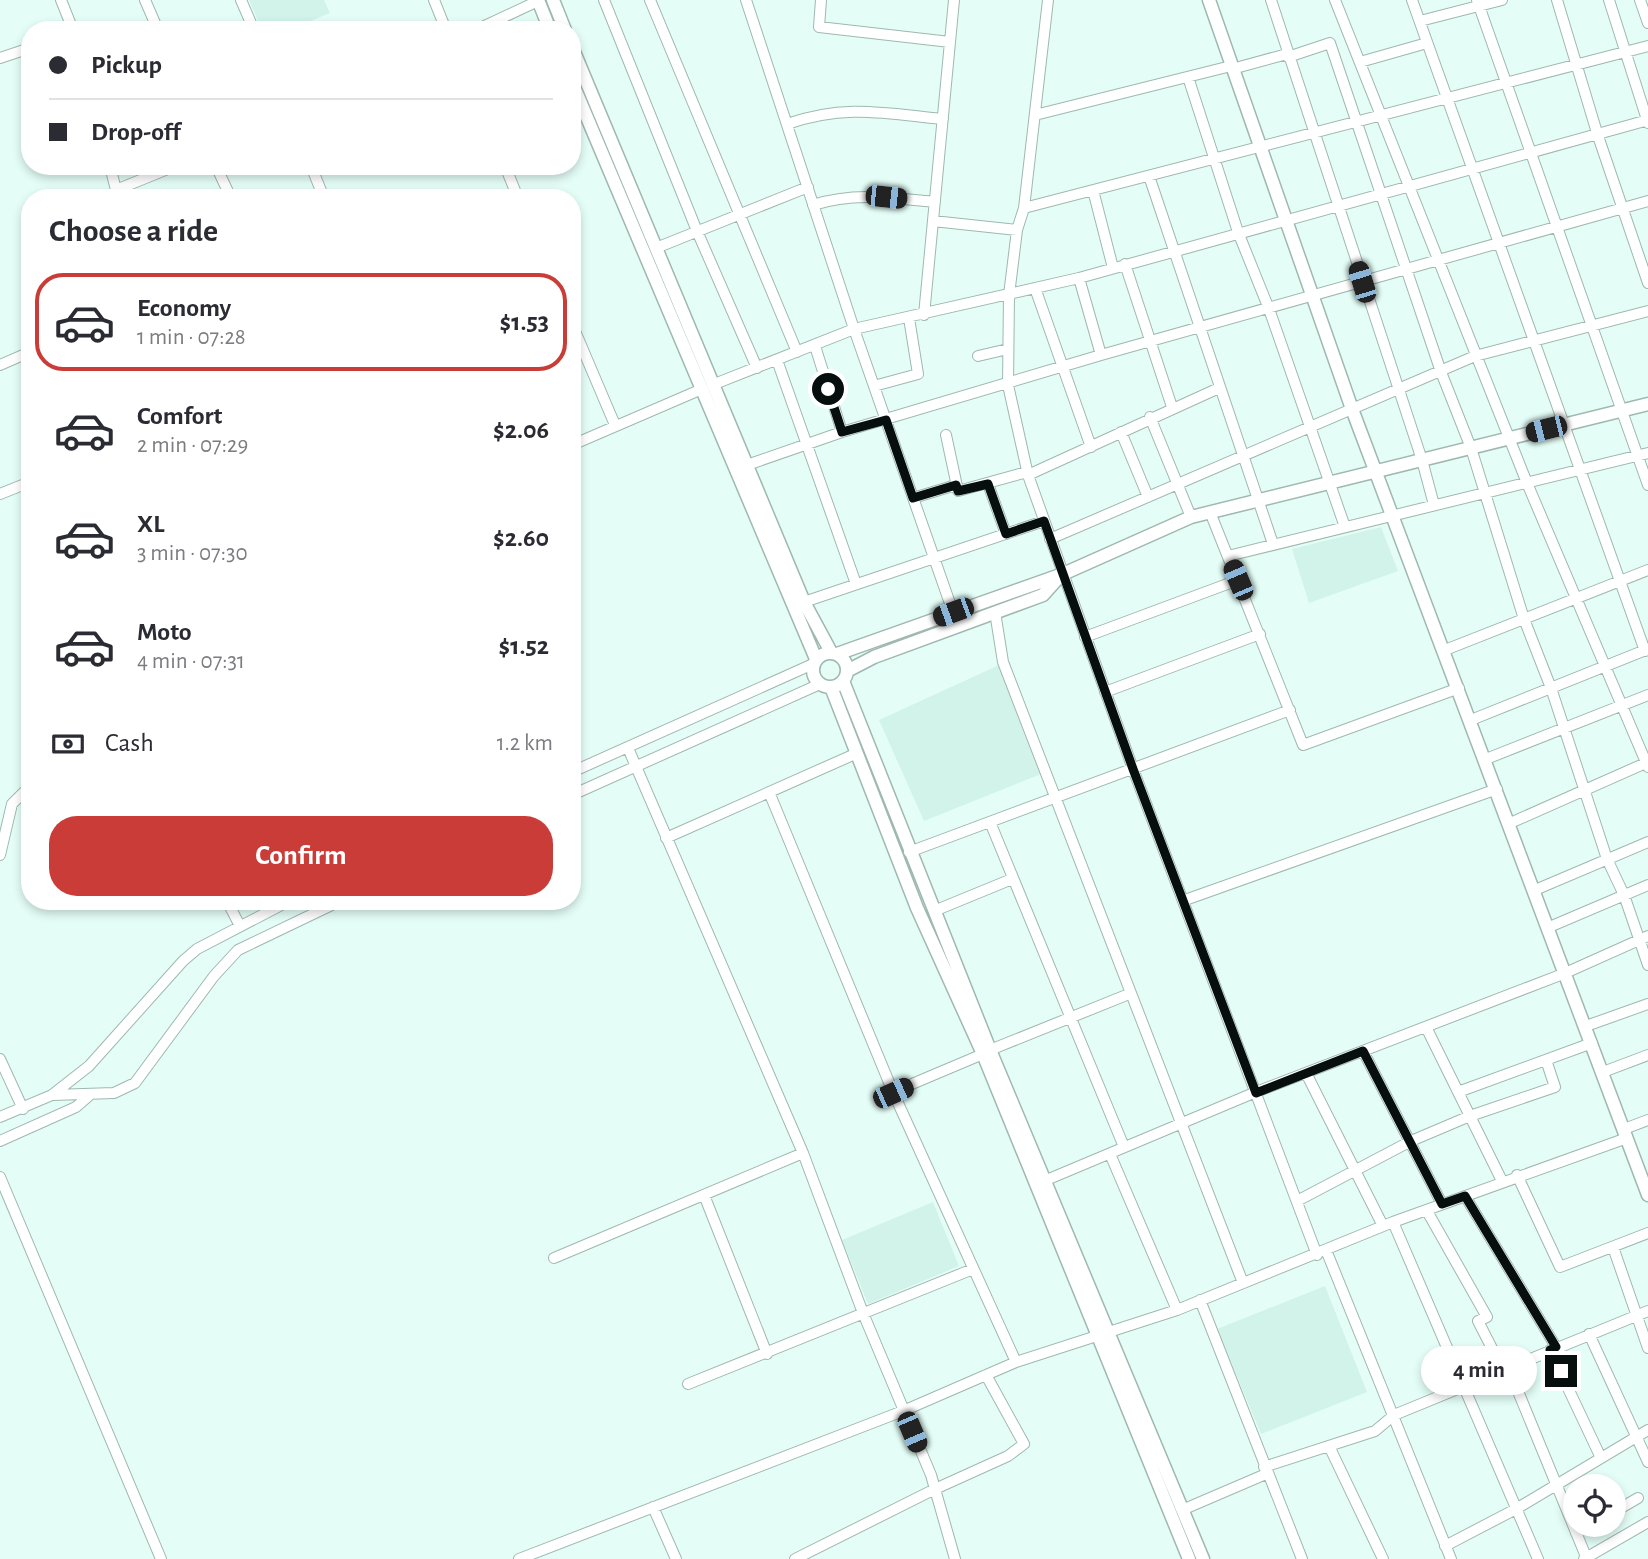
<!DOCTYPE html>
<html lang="en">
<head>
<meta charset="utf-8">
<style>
  :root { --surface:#fff; --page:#f7f7f7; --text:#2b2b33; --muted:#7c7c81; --line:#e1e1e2; --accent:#ca3c37 }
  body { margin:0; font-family:"Alegreya Sans",sans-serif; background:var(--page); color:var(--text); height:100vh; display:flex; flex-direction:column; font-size:26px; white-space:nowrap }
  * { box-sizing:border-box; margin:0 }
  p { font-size:23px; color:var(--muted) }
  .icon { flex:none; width:38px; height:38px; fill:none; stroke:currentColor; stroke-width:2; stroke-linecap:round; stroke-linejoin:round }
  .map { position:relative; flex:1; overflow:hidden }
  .sheet { position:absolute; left:21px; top:189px; width:560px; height:721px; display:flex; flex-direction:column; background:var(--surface); border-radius:28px; box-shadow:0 4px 10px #0003 }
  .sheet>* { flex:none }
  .guide { position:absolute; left:21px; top:21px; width:560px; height:154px; border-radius:28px; box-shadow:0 4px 10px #0003; display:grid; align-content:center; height:154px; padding:0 28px; background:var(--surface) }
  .buttons { position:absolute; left:1563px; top:1474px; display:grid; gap:14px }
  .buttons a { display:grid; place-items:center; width:63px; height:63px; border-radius:50%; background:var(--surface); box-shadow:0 4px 10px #0003; font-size:35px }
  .end { position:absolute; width:32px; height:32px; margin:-16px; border:9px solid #060f0d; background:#fff; box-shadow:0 0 0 4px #fff }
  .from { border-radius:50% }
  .bubble { position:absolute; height:49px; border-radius:24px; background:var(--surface); box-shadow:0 4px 10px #0003; font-size:23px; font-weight:600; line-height:49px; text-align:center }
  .car { position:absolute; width:21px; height:42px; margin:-21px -10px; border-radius:9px; box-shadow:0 0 5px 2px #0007; background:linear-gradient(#222 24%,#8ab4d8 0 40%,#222 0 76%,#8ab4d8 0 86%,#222 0) }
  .guide b { display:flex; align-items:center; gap:24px; height:66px; font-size:26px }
  .guide b+b { border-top:2px solid var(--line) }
  .guide i { width:18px; height:18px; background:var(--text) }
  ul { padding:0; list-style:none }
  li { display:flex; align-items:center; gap:21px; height:98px; margin:0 14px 10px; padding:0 14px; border:4px solid transparent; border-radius:28px }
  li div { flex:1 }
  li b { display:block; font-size:26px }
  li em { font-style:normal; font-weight:600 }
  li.selected { border-color:var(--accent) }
  li>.icon { width:63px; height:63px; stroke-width:1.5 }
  h2 { padding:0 28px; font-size:32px; line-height:84px }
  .pay { display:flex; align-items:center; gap:18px; height:77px; padding:0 28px; font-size:26px }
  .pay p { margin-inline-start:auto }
  .action { display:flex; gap:14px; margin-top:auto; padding:14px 28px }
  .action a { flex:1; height:80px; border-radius:28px; background:var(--accent); color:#fff; font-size:28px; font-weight:600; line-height:80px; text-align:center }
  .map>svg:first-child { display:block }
</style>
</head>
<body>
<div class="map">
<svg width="1648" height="1559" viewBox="0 0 1648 1559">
  <rect width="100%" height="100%" fill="#e4fef7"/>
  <path fill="#d1f3ea" d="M249,0H324L330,13L289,30H262Z
    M1381,527L1398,571L1309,603L1292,549Z
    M999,665L1041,774L924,821L879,720Z
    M933,1202L959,1266L868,1304L842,1240Z
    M1325,1286L1367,1392L1261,1434L1217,1329Z"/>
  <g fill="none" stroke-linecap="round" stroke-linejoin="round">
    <defs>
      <path id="minor" d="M61,0L73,30
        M145,0L158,30
        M241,0L254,30
        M434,0L446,30
        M604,0L697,231L757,368
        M650,0L797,352
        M746,0L854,329L953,612
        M821,0L819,27L950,42
        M1048,0L1024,208L1017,230L1009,295L1008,385L1028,475L1133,769L1317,1255
        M1271,0L1422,460L1434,505
        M1335,0L1527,483L1648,767
        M1412,0L1645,651
        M1477,0L1648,485
        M1557,0L1598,136L1648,283
        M1609,0L1648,123
        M1640,0L1648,23
        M1420,21L1502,0
        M476,30L538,1
        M1288,57L1330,43L1441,372L1471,448L1524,619L1551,688L1607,859L1624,895L1648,965
        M0,58L30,48
        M1360,62L1427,43
        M1232,69L1287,54
        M1188,77L1238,232L1269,309L1345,527
        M1035,115L1231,66
        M787,124C845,104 883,113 943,119
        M110,166L118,198
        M216,166L231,198
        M311,166L324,198
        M505,166L518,198
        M1149,176L1273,544
        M116,190L175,166
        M1093,190L1113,268
        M813,205C855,192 892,198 935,202
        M1024,208L1648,46
        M933,221L1017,230
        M656,248L808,187
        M1125,264L1172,407
        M1079,278L1101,355
        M1035,288L1091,447
        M924,315L954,0
        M572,324L615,425
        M815,346L842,432
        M978,356L1008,349
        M777,360L856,584
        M0,365L30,352
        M712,385L854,329L1079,278L1648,120
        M874,386L918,374L909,318
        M1150,417L1191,517
        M1121,432L1148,497
        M946,435L958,491L1027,472
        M572,445L702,389
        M747,465L842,432L1101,355L1648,201
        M1028,475L1219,388
        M988,484L1006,534
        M0,494L30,482
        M913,498L956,485
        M1210,512L1303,745L1459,688
        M1050,539L1475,356L1648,311
        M1228,556L1648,453
        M804,602L1044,521
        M995,612L1003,662L1243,1283
        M1085,637L1238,580
        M1445,650L1648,570
        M1105,692L1260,634
        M1471,720L1648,649
        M628,748L803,1153L863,1313L931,1475L955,1559
        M1486,759L1648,695
        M572,772L813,664
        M769,792L893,1092L1016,1362
        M572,795L820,684
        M990,822L1124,1147
        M1508,824L1648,762
        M666,838L855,754
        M909,852L1290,710
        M0,855L12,804L24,792L30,793
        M1535,890L1648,842
        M1185,900L1497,789
        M227,901L240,926
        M934,911L1012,879
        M1547,928L1648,885
        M1586,1026L1648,1004
        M1426,1027L1502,1181
        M990,1050L1129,994
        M1363,1051L1442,1204
        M0,1059L23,1109
        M1603,1072L1648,1055
        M1306,1073L1383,1226
        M893,1092L983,1054
        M1458,1092L1592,1043
        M53,1095L114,1093L135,1083L214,976L238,950L340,901
        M0,1117L52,1095L89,1066L183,961L197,949L289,901
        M1624,1129L1648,1120
        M0,1141L76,1107L91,1094
        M1110,1154L1177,1310
        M1517,1175L1560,1267L1648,1233
        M0,1177L161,1559
        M1044,1181L1256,1092L1563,974L1648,936
        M704,1195L767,1354
        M1465,1196L1556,1347
        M1297,1201L1411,1141L1470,1116L1555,1087L1546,1060
        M1427,1211L1487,1317L1478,1321L1503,1370
        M1393,1222L1538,1559
        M1613,1247L1648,1348
        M1326,1250L1451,1559
        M554,1258L803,1153
        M1200,1300L1302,1559
        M1589,1334L1648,1462
        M1550,1350L1601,1458
        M1508,1367L1587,1559
        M688,1384L973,1269
        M1329,1446L1383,1559
        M1264,1467L1375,1431L1394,1415L1648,1311
        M653,1507L676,1559
        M1182,1510L1266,1474
        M1614,1512L1638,1498
        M1576,1533L1591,1524
        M1445,1546L1516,1509L1648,1430
        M519,1559L903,1411L1016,1362L1177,1310L1393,1222L1627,1138
        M795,1559L935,1489L1008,1456L1024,1444L986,1375
        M1584,1559L1648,1522"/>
      <path id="tertiary" d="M538,0L550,30
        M553,0L565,30
        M1209,0L1352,409L1648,1195
        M572,47L804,602L831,652
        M572,82L816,659
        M813 670a17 17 0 1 1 34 0a17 17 0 1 1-34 0Z
        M837,654L1063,574L1191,517L1648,404
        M847,671L874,657L1043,595L1060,576
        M843,681L990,1050L1203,1559
        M831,687L917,908L983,1054L1189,1559"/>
    </defs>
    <use href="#minor" stroke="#9fb8b0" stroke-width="12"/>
    <use href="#tertiary" stroke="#9fb8b0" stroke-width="15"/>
    <use href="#minor" stroke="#fff" stroke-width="10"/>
    <use href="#tertiary" stroke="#fff" stroke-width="12"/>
  </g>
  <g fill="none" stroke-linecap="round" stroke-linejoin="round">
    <path stroke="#060f0d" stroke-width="9" d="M828,389L842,432L886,420L913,498L956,485L958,491L988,484L1006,534L1044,521L1133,769L1256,1093L1363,1051L1442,1204L1465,1196L1556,1347L1550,1350L1561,1371"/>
  </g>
</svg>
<div class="buttons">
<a><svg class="icon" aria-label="locate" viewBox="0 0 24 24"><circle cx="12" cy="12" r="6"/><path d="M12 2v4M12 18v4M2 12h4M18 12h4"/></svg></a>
</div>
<i class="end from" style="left:828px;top:389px"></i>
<i class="end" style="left:1561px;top:1371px"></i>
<div class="bubble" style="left:1421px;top:1346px;width:116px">4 min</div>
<i class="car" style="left:886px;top:197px;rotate:96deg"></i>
<i class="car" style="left:1362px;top:282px;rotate:343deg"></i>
<i class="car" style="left:1546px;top:429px;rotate:256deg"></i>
<i class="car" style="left:1238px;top:580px;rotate:337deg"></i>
<i class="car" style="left:953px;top:612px;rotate:250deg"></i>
<i class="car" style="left:893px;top:1093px;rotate:66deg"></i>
<i class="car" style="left:912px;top:1432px;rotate:157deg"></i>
<div class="guide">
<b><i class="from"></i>Pickup</b>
<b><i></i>Drop-off</b>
</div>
<section class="sheet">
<h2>Choose a ride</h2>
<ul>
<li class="selected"><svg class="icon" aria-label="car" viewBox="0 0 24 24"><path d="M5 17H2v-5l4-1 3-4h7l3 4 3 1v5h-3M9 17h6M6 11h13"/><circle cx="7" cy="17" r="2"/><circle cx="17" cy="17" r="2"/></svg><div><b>Economy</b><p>1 min · 07:28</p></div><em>$1.53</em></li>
<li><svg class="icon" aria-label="car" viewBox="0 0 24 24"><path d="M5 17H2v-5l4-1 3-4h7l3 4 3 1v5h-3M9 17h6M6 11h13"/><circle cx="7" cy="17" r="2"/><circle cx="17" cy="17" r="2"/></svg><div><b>Comfort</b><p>2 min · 07:29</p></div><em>$2.06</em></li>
<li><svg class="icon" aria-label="car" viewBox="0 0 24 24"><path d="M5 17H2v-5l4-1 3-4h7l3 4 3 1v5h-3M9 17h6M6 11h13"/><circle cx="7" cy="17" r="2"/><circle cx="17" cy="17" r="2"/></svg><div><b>XL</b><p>3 min · 07:30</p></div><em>$2.60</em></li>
<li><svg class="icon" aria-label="car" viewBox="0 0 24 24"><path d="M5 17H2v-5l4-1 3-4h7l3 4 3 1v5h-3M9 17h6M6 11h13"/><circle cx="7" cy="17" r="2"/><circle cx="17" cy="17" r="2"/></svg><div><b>Moto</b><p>4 min · 07:31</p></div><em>$1.52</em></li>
</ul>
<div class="pay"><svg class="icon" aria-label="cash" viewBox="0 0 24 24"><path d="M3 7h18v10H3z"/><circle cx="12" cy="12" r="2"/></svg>Cash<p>1.2 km</p></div>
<div class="action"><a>Confirm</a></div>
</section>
</div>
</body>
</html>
